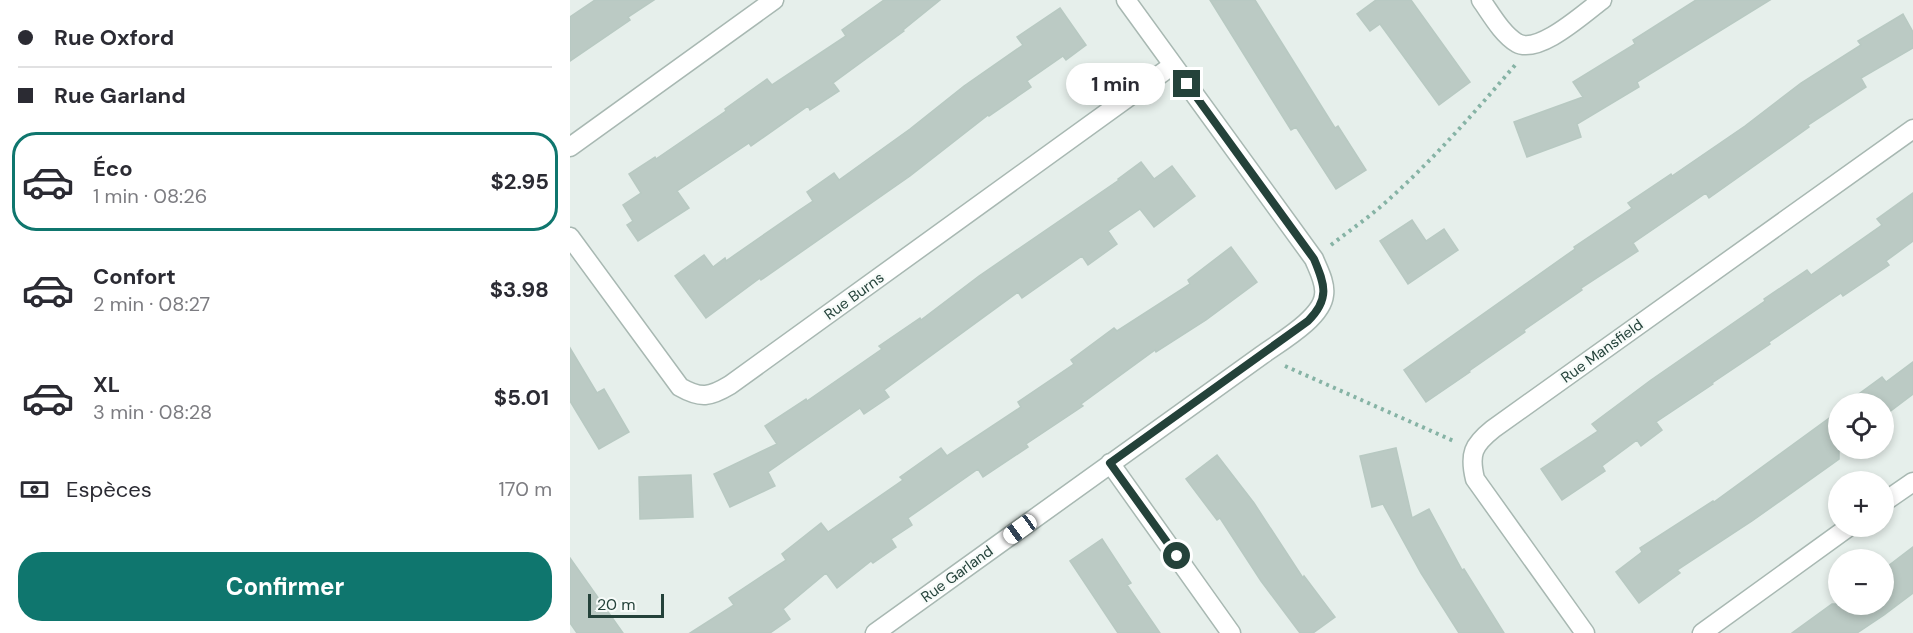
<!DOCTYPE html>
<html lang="fr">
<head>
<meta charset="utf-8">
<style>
  :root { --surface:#fff; --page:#f2f2f3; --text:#2b2b33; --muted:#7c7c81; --line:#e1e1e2; --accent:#0f766e }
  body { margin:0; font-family:"DM Sans",sans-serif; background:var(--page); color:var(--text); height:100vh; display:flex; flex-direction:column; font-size:22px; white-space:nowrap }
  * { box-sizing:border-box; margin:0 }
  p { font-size:20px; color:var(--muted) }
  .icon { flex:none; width:33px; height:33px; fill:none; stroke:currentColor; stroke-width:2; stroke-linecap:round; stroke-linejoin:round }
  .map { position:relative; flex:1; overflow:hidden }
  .sheet { display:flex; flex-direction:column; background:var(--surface); width:570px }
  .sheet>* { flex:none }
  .hud { display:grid; align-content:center; height:132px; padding:0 18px; background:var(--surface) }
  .controls { position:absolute; left:1258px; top:393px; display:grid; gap:12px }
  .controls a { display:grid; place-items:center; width:66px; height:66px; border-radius:50%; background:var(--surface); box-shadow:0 3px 9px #0003; font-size:30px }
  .scale { position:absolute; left:18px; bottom:15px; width:76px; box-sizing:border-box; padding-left:6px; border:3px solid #24423a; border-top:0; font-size:16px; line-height:21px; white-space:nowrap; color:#24423a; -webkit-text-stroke:4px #f7fbf9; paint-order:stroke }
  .end { position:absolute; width:27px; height:27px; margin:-14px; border:8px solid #24423a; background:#fff; box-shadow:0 0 0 3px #fff }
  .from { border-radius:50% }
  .bubble { position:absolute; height:42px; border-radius:21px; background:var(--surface); box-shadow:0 3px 9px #0003; font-size:20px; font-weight:700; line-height:42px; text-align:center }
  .car { position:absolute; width:18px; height:36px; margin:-18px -9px; border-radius:8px; box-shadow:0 0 4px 2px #0007; background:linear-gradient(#fff 24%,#345 0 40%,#fff 0 76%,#345 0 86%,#fff 0) }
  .hud b { display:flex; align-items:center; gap:21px; height:57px; font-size:22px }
  .hud b+b { border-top:2px solid var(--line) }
  .hud i { width:15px; height:15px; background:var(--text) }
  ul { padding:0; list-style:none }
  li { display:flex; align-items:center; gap:18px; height:99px; margin:0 12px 9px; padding:0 6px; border:3px solid transparent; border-radius:24px }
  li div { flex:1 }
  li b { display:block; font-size:22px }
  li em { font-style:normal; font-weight:700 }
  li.current { border-color:var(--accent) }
  li>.icon { width:54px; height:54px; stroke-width:1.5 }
  .pay { display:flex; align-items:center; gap:15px; height:66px; padding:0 18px; font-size:22px }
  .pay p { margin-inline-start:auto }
  .action { display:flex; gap:12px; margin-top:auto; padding:12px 18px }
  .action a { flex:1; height:69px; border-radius:24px; background:var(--accent); color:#fff; font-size:24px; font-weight:700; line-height:69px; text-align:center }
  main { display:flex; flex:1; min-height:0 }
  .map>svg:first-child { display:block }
</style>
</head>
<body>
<main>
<section class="sheet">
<div class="hud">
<b><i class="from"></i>Rue Oxford</b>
<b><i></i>Rue Garland</b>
</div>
<ul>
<li class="current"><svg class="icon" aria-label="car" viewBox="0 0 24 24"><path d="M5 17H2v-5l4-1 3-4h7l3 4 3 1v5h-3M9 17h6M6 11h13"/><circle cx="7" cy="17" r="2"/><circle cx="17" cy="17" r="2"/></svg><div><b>Éco</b><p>1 min · 08:26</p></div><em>$2.95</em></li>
<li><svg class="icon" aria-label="car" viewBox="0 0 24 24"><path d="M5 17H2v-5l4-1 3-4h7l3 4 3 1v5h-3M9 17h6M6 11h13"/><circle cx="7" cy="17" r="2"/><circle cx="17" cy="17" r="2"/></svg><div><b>Confort</b><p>2 min · 08:27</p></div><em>$3.98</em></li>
<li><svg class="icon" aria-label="car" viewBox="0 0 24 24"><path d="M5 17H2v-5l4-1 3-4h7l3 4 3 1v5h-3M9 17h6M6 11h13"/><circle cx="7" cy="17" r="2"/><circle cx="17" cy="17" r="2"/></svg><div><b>XL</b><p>3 min · 08:28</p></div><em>$5.01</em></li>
</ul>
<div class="pay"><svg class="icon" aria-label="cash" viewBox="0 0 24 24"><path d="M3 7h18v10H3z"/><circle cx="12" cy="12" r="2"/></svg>Espèces<p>170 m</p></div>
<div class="action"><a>Confirmer</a></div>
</section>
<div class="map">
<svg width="1343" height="633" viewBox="0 0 1343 633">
  <rect width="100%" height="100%" fill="#e6efeb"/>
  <path fill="#bbcac4" stroke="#b8c9c2" stroke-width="1.5" d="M25,0H84L58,17L60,20L0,61V17Z
    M314,0H370L333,30L334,31L263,83L269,91L240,110L238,106L181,146L179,143L107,191L119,208L68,241L57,225L63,221L53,205L71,193L59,174L85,157L86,159L156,111L155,109L197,79L202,85L276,36L272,30Z
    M640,0H685L765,128L768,126L796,170L766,189L726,127L721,130Z
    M806,0H841L900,82L869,105L810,24L800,31L787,14Z
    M1126,0H1200L1067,82L1069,87L1007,124L1011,137L957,157L944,122L1013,97L1003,82L1065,44L1063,40Z
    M490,8L516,45L496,60L493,56L457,81L461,87L419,116L418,115L340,176L191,280L190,278L136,318L105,276L134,255L143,267L155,258L156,261L228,211L243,201L237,192L264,173L269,180L340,129L394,86L453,45L447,37Z
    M1333,14L1343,32V48L1291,78L1296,87L1238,125L1239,127L1139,198L1136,193L1063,243L1068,251L1011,288L1012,290L954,330L955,332L899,371L900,372L856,402L834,370L1005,249L1004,247L1062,208L1058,203L1101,174L1102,176L1175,126L1231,83L1291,45L1288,41Z
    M571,162L584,179L602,166L625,196L584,227L570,209L538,231L547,244L518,265L512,256L452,298L448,292L314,390L319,397L294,414L290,408L198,472L205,486L160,507L144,474L207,444L195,426L236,399L237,401L312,349L309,346L350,318L351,320L409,276L549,180L548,179Z
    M1343,193V241L1316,261L1319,265L1273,296L1271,293L1199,342L1200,344L1142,383L1143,384L1086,422L1092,430L1071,446L1067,440L1032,466L1035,471L992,500L971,469L1028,431L1022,424L1081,380L1195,301L1194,299L1237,270L1241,275L1312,225L1307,219Z
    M842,220L856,241L874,229L888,250L838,284L810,241Z
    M661,247L687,282L636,320L586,352L585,350L511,404L513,406L456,444L458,447L413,477L408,469L338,518L342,525L321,539L326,547L303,563L301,561L267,588L256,573L213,609L220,619L200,633H120L164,605L159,598L216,560L212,554L251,523L258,532L333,480L330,477L371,448L377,456L451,407L448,402L504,364L501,360L544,328L547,331L620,284L618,280Z
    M0,348L27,393L34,389L59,432L29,449L0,401Z
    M1343,362V394L1314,416V404H1275L1312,377L1316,382Z
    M1269,411V459L1182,521L1107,570L1110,573L1069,603L1046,572L1072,552L1070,548L1143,501L1144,502Z
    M826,448L842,518L859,509L892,570L894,569L934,633H889L851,573L813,504L802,507L790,456Z
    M647,455L684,503L733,578L734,576L765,617L743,633H730L691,581L650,518L647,520L616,479Z
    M121,475L123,517L70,519L69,477Z
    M532,539L561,583L557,585L590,633H548L500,561Z
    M1343,547V593L1314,615L1287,633H1222L1262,604H1314V569Z
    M0,558L53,633H7L0,623Z"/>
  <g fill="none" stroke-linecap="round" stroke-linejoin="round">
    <defs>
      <path id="minor" d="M911,0C921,14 932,34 947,43C969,55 1014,13 1032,0
        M0,147L204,0
        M0,237L110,387C131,399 140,397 160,385L603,65
        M540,463L661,633
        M1314,502L1343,482
        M305,633L692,355C710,342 752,318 754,295C756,283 748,269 744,259L556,0
        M1015,633L905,479C899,454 903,445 923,429L1343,129
        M1132,633L1280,526"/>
    </defs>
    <use href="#minor" stroke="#a8b8b2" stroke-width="21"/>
    <path stroke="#86b3a5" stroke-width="4" stroke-dasharray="3 4.5" stroke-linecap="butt" d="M761,245C779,231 798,218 816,202C863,160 905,112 946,64
      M715,366L886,442"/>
    <use href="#minor" stroke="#fff" stroke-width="18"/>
  </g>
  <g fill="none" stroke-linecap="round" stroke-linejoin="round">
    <path stroke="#24423a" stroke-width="8" d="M607,556L540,463L738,321C760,299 755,285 744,259L617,84"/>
  </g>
  <g text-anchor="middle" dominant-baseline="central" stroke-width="4.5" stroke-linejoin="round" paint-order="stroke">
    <g font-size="15" fill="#24423a" stroke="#f7fbf9">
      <text transform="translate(284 296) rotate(-36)">Rue Burns</text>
      <text transform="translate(1032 351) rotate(-36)">Rue Mansfield</text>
      <text transform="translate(387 574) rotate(-36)">Rue Garland</text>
    </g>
  </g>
</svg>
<div class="controls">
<a><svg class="icon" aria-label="locate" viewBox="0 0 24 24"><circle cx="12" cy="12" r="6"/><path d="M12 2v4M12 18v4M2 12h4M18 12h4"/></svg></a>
<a>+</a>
<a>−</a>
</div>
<div class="scale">20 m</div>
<i class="end from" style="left:607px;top:556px"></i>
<i class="end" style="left:617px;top:84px"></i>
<div class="bubble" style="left:496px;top:63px;width:99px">1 min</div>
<i class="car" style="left:450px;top:529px;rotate:234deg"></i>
</div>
</main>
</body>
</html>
